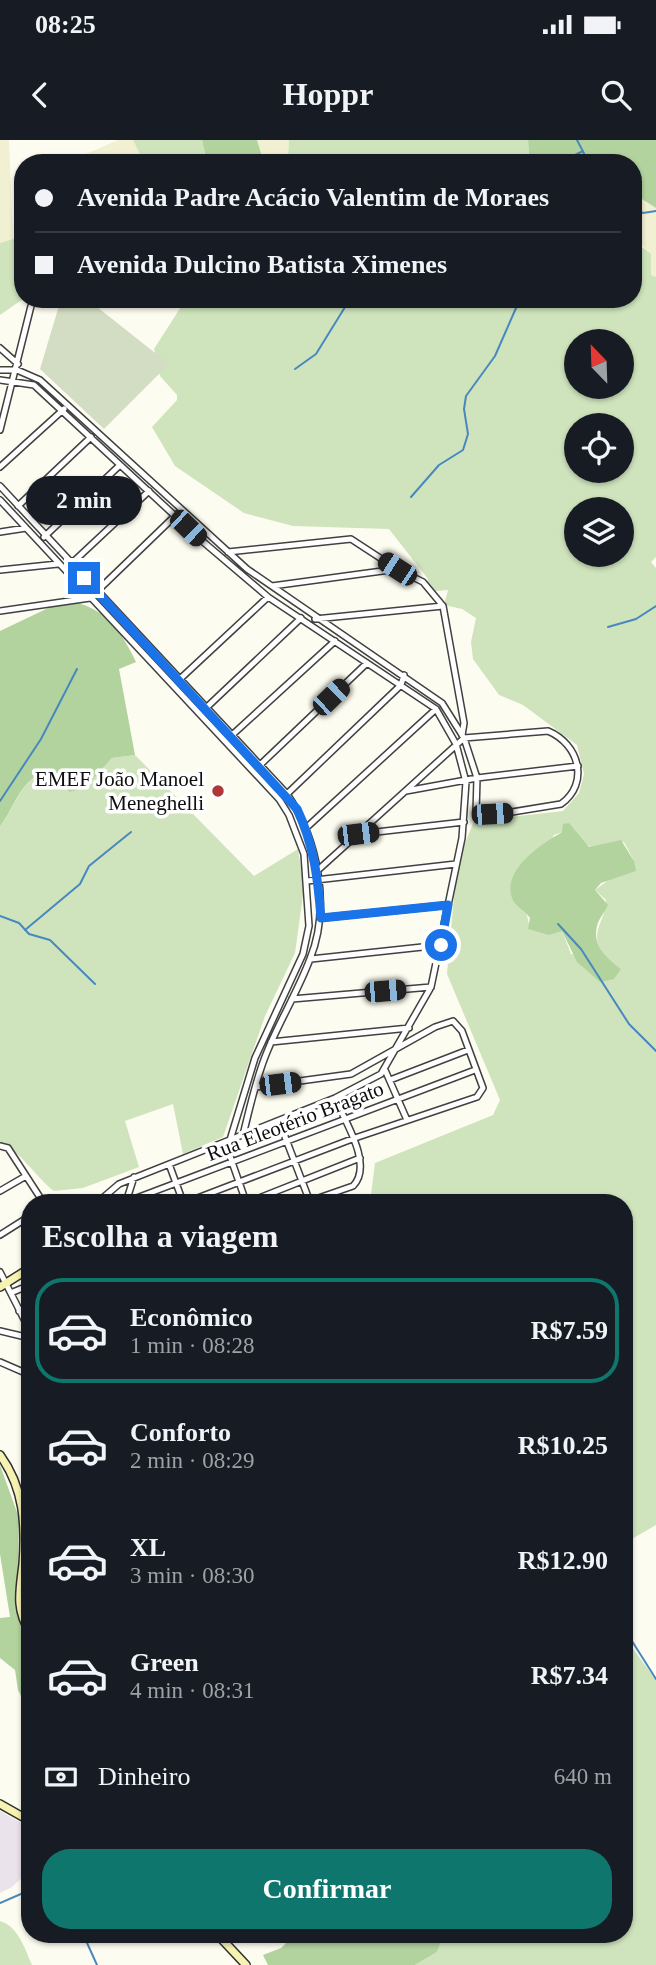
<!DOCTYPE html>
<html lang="pt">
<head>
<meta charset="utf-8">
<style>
  :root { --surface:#171b24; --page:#20242c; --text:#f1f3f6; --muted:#9ea1a6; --line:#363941; --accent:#0f766e }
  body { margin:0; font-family:"Times New Roman",serif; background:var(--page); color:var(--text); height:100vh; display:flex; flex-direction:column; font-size:26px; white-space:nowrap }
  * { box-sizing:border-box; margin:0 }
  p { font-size:23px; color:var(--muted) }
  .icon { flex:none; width:38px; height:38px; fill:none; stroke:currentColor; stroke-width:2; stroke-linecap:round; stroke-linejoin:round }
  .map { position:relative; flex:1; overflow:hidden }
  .drawer { position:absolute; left:21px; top:1054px; width:612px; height:749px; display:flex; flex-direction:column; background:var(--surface); border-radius:28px; box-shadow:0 2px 5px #0004 }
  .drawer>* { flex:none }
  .top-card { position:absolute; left:14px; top:14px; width:628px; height:154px; border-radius:28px; box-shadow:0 2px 5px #0004; display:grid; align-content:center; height:154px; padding:0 21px; background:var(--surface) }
  .needle { width:46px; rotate:337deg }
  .fabs { position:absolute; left:564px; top:189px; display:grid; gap:14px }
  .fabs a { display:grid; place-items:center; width:70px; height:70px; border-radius:50%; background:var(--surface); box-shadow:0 2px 5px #0004; font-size:35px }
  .end { position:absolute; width:32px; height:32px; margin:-16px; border:9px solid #1a73e8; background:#fff; box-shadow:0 0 0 4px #fff }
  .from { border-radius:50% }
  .bubble { position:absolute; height:49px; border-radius:24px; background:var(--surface); box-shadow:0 2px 5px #0004; font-size:23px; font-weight:800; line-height:49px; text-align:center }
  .car { position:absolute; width:21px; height:42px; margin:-21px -10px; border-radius:9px; box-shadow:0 0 5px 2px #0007; background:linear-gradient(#222 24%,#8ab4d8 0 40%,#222 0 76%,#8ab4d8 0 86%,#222 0) }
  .top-card b { display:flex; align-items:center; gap:24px; height:66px; font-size:26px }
  .top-card b+b { border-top:2px solid var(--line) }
  .top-card i { width:18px; height:18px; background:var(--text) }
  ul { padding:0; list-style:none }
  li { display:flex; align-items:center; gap:21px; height:105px; margin:0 14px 10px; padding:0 7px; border:4px solid transparent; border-radius:28px }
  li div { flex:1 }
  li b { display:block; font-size:26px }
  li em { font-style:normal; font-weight:800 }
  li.on { border-color:var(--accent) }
  li>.icon { width:63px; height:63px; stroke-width:1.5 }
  h2 { padding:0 21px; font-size:32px; line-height:84px }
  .pay { display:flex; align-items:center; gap:18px; height:77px; padding:0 21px; font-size:26px }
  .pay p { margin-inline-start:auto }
  .action { display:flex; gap:14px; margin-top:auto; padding:14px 21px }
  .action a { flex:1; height:80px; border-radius:28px; background:var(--accent); color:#fff; font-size:28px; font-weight:800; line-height:80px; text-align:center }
  .status { display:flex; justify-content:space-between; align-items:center; height:49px; padding:0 35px; background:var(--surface); direction:ltr }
  .status svg { height:19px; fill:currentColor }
  header { display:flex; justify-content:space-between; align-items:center; height:91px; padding:0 21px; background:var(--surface); font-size:32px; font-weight:800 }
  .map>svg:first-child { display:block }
</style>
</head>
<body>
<div class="status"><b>08:25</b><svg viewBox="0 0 49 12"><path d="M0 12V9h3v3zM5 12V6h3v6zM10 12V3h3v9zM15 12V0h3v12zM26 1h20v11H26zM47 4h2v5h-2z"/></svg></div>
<header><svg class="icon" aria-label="back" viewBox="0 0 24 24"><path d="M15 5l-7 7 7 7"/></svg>Hoppr<svg class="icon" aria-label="search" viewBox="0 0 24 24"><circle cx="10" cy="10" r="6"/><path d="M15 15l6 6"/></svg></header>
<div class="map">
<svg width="656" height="1825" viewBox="0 0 656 1825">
  <rect width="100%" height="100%" fill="#fdfcf0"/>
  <path fill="#ebe3eb" d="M0,1671L30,1688V1730L12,1747L0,1753Z"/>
  <path fill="#f1f0d2" d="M0,0H9L13,99L0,103Z
    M118,0H133L144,23H65Z
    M257,0H289L288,17L275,23H264Z
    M634,54L656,68V137L651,135L644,106L634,101Z"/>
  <path fill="#cfe4bd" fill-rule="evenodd" d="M133,0H202L207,23H144Z
    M289,0H528L529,15L522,23H275L288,17Z
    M13,99L23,101V159L0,175V103Z
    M634,101L651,114V135L656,137V417L651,422L656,428V1385L625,1403V1062H370L375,1023L493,975L500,960L447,834L457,723L474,681L563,671L579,653L584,634L577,605L523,565L499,555L473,519L471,502L476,478L462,469L444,465L448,450L426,452L428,439L389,389L293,386L244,373L175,326L152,287L177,260V255L160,236L154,209L186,159H634ZM576,201H621V247H576ZM576,285H621V331H576ZM576,369H621V415H576ZM562,692L593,708L624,702L634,721L595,750L606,760C605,785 585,795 608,819L571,814L562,791L529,784L526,771L516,765L554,695Z
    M135,615L254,736L298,709L304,748L295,813L265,876L223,997L183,1014L173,964L125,981L139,1027L83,1048L54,1051C38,1040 15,1004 0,1004V686C17,666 21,634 51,633L69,652L92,640L112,618Z
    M625,1498L656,1540V1825H415L437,1812L444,1794H625Z
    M0,1781C18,1786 25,1809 32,1825H0Z"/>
  <path fill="#b2d39e" d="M202,0H257L264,23H207Z
    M528,0H656V68L634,54V23H522L529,15Z
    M65,460C105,467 119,487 136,522L119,529L135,615L112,618L85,648L69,652L51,633C21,634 17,665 0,686V491Z
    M569,683L589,707L621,700L634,721L636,731L601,743L595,750L608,765C605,772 599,778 597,786C592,806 607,818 621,829L614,839L600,842L577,822L562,791L549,795L528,789L530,778C525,770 515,767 512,758C502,729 542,704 562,692L563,684Z
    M0,1325L19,1378L17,1460L30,1467V1574L18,1550L15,1530L0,1518V1478L10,1477L0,1414Z
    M295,1794H444L437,1812L415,1825H268L263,1815L281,1808Z"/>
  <path fill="#d3ddc3" d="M61,159H87L169,224L104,289L40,229Z"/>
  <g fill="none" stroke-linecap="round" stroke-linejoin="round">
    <path stroke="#4988be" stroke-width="2" d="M577,0L589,23
      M559,23L583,11
      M634,67L643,73L656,71
      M295,229L316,214L350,159
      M411,357L439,325L463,310L468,294L464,269L466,256L495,216L520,159
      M608,487L636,479L656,466
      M0,661L41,599L77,529
      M0,776L19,783L29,794L50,800L95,844
      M558,784L581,809L629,884L656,911
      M25,790L80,744L89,726L131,692
      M625,1490L656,1539
      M0,1763L30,1750
      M83,1794L97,1825"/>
    <defs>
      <path id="street" d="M0,208L18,224
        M0,230H17L40,240L247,429L442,563L464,598L477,638L476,673
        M0,240L34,245L201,400L268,457L436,569L456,604L466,642L462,698L431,847L381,934L335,958L119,1044L98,1062
        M0,290L31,166
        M0,327L64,269
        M0,346L287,654C318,699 331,767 310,819C298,851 280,880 267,912C256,938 250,967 243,995
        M0,360L279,659L289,675L304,714L309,786L303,814L255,918L230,1000
        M18,366L91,297
        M0,392L26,388
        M44,397L120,325
        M228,412L351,399L397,429L423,442L443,466L464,583L462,595
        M71,424L149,351
        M0,430L58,424
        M272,446L397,429
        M0,471L90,458L177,374
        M315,479L443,466
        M180,539L268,457
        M206,568L301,478
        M231,596L335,501
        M260,625L367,523
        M406,651L477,638L578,626
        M287,654L401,545L404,535
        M306,688L436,569
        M359,694L464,682
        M317,731L464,598L548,591C579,604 590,643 561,664L506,673H476
        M307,741L456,724
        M321,778L448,765
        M311,819L441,805
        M292,859L431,847
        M271,902L409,888
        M385,930L407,980
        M390,940L468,910
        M279,981L310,1062
        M225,1002L246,1062
        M0,1006L8,1008L43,1062
        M169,1024L183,1062
        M0,1051L26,1036
        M126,1062L475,930
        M126,1062L134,1037
        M187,1062L352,999L477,957L483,948L462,891L453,881L435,887L351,934L256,947
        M249,1062L360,1018
        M307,1062L353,1046C374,1025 344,980 335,958
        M0,1095L30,1076
        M0,1132L30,1191
        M13,1152L30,1145
        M19,1171L30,1168
        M0,1191L30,1198
        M0,1222L30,1235"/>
      <path id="secondary" d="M0,1147L30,1128
        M0,1315C24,1348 26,1384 23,1424C20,1450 15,1469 30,1492
        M0,1664L30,1681
        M217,1794L246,1825"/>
    </defs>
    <use href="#street" stroke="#414141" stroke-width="8"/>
    <use href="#secondary" stroke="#303030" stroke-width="10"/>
    <use href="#street" stroke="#fff" stroke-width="5"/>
    <use href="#secondary" stroke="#f6f3b2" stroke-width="7"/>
  </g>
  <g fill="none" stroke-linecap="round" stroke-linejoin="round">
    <path stroke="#1a73e8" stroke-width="9" d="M84,438L297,669C314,705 318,739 321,778L448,765L441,805"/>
  </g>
  <circle fill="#af3735" stroke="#fff" stroke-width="2.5" cx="218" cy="651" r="7"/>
  <g text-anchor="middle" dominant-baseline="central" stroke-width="7" stroke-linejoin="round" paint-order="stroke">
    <g font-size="21" fill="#0e0e0e" stroke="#fff" text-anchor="end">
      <text x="204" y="639">EMEF João Manoel<tspan x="204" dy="24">Meneghelli</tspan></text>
    </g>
    <g font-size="21" fill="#0e0e0e" stroke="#fff">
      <text transform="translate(295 981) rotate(-21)">Rua Eleotério Bragato</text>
    </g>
  </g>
</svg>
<div class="fabs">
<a><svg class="needle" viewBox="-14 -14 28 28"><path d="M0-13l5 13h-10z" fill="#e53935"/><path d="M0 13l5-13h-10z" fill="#9ea1a6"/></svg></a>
<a><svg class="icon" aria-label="locate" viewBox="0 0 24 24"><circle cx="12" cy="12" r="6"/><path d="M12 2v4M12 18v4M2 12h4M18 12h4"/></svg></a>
<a><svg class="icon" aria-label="layers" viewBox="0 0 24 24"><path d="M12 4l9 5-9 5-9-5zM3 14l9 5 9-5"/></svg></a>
</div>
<i class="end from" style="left:441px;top:805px"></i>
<i class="end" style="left:84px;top:438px"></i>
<div class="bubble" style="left:26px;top:336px;width:116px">2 min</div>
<i class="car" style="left:188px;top:388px;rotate:134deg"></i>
<i class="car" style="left:397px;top:429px;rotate:303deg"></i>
<i class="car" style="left:331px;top:557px;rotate:46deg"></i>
<i class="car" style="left:492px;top:674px;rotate:87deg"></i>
<i class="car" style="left:358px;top:694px;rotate:83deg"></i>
<i class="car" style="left:385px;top:851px;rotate:85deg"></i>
<i class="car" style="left:280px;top:944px;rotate:83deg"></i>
<div class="top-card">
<b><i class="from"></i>Avenida Padre Acácio Valentim de Moraes</b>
<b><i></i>Avenida Dulcino Batista Ximenes</b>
</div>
<section class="drawer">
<h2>Escolha a viagem</h2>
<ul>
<li class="on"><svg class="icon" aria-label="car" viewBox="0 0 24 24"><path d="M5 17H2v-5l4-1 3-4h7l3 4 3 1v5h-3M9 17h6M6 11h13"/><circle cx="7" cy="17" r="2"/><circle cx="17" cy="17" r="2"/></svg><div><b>Econômico</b><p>1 min · 08:28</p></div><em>R$7.59</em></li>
<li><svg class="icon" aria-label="car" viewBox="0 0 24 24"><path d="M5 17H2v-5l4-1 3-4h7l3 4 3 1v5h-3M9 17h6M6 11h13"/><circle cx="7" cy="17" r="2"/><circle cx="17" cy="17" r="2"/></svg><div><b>Conforto</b><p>2 min · 08:29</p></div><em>R$10.25</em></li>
<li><svg class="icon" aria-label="car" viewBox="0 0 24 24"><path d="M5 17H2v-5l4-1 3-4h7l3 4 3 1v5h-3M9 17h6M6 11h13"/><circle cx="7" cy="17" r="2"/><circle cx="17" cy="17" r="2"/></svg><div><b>XL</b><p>3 min · 08:30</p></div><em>R$12.90</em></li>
<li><svg class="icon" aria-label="car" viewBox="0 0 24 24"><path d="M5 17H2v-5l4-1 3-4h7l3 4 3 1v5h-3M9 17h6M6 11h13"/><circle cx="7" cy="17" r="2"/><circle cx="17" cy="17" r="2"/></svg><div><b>Green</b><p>4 min · 08:31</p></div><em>R$7.34</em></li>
</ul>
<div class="pay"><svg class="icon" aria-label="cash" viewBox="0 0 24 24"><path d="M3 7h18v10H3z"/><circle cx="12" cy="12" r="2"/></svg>Dinheiro<p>640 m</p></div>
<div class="action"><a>Confirmar</a></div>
</section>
</div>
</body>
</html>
